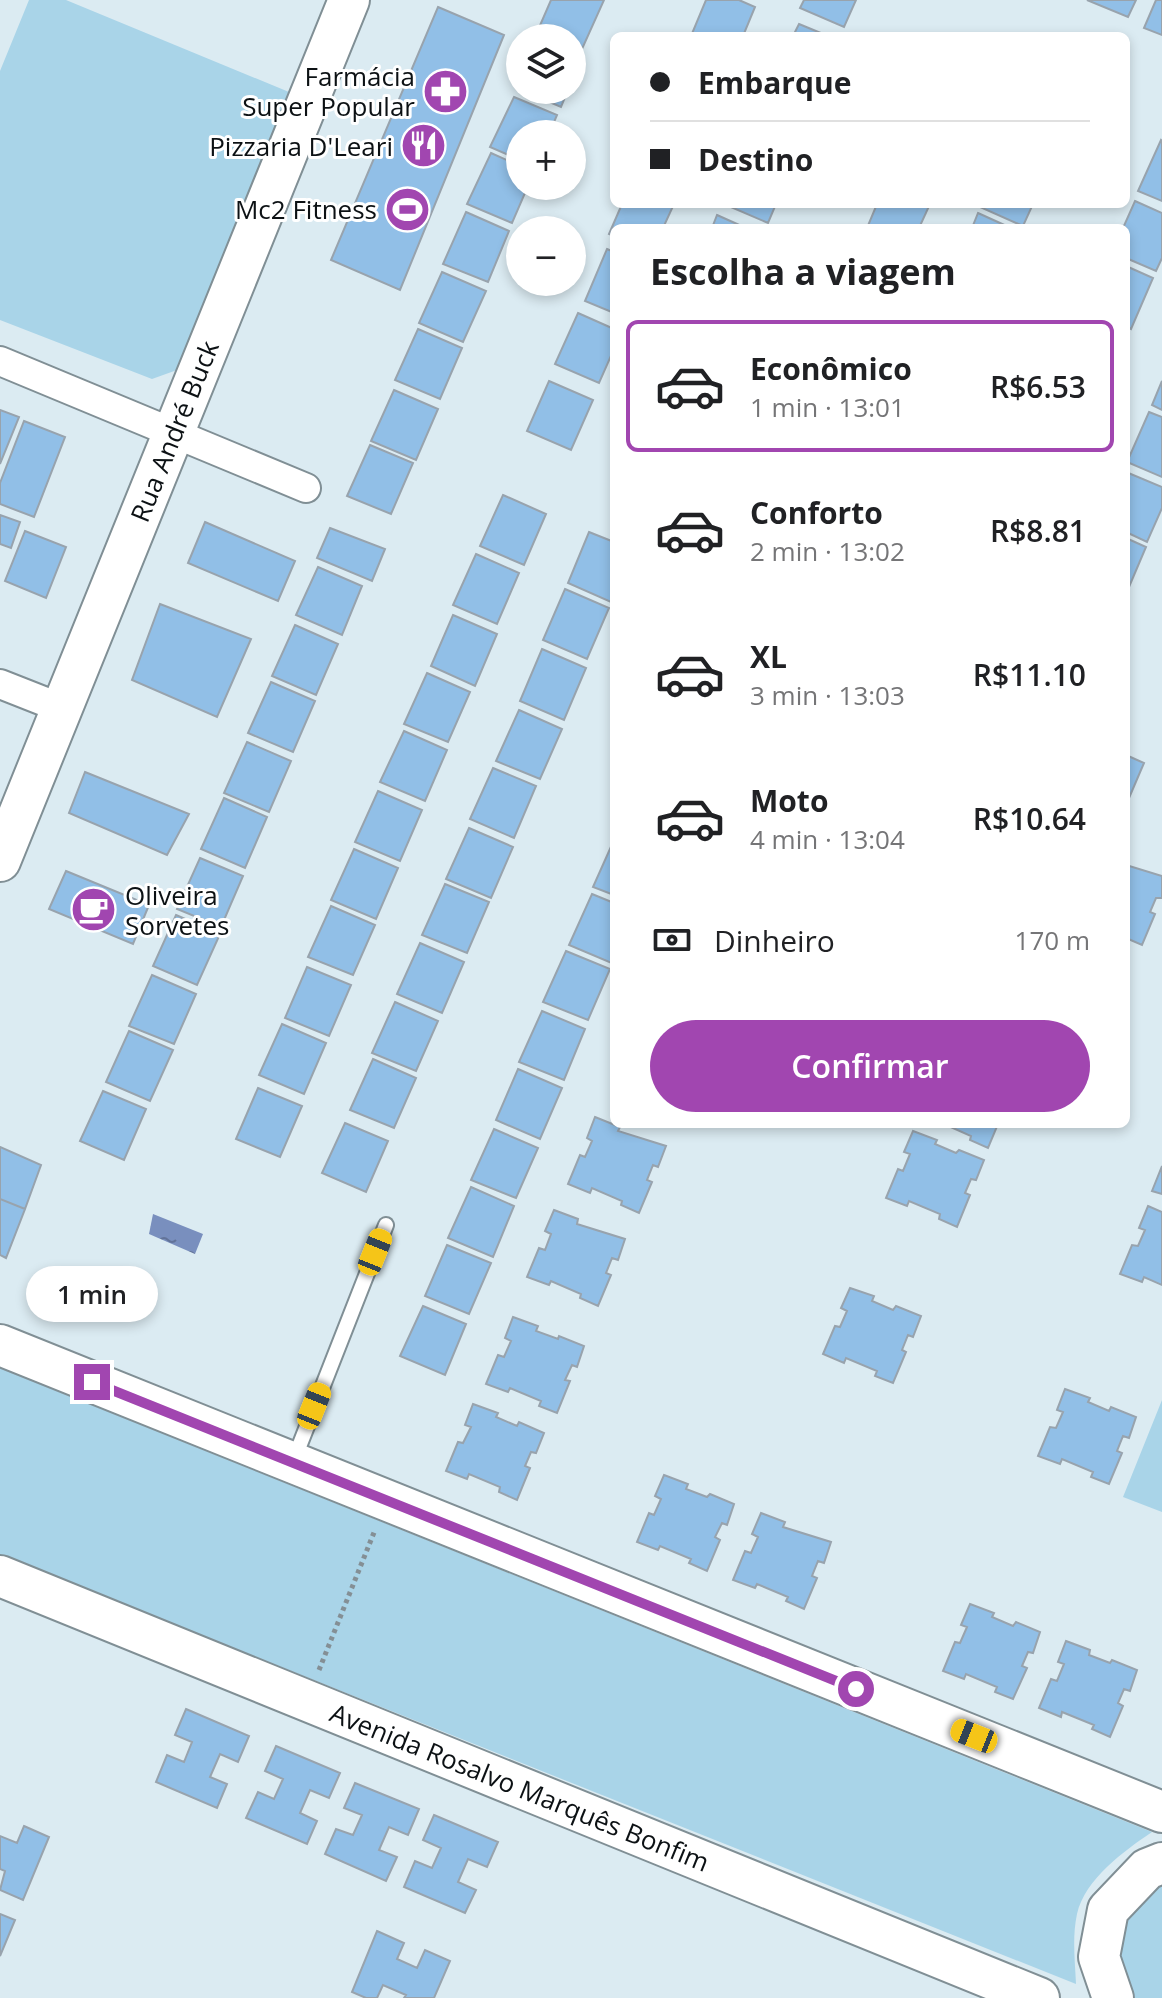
<!DOCTYPE html>
<html lang="pt">
<head>
<meta charset="utf-8">
<style>
  :root { --surface:#fff; --page:#f2f2f2; --text:#202124; --muted:#757577; --line:#e0e0e0; --accent:#a146b0 }
  body { margin:0; font-family:"Open Sans",sans-serif; background:var(--page); color:var(--text); height:100vh; display:flex; flex-direction:column; font-size:30px; white-space:nowrap }
  * { box-sizing:border-box; margin:0 }
  p { font-size:26px; color:var(--muted) }
  .icon { flex:none; width:44px; height:44px; fill:none; stroke:currentColor; stroke-width:2; stroke-linecap:round; stroke-linejoin:round }
  .map { position:relative; flex:1; overflow:hidden }
  .details { position:absolute; left:610px; top:224px; width:520px; height:904px; display:flex; flex-direction:column; background:var(--surface); border-radius:12px; box-shadow:0 4px 12px #0003 }
  .details>* { flex:none }
  .top-card { position:absolute; left:610px; top:32px; width:520px; height:176px; border-radius:12px; box-shadow:0 4px 12px #0003; display:grid; align-content:center; height:176px; padding:0 40px; background:var(--surface) }
  .controls { position:absolute; left:506px; top:24px; display:grid; gap:16px }
  .controls a { display:grid; place-items:center; width:80px; height:80px; border-radius:50%; background:var(--surface); box-shadow:0 4px 12px #0003; font-size:40px }
  .end { position:absolute; width:36px; height:36px; margin:-18px; border:10px solid #a146b0; background:#fff; box-shadow:0 0 0 4px #fff }
  .from { border-radius:50% }
  .bubble { position:absolute; height:56px; border-radius:28px; background:var(--surface); box-shadow:0 4px 12px #0003; font-size:26px; font-weight:600; line-height:56px; text-align:center }
  .car { position:absolute; width:24px; height:48px; margin:-24px -12px; border-radius:10px; box-shadow:0 0 6px 2px #0007; background:linear-gradient(#f5c518 24%,#345 0 40%,#f5c518 0 76%,#345 0 86%,#f5c518 0) }
  .top-card b { display:flex; align-items:center; gap:28px; height:76px; font-size:30px }
  .top-card b+b { border-top:2px solid var(--line) }
  .top-card i { width:20px; height:20px; background:var(--text) }
  ul { padding:0; list-style:none }
  li { display:flex; align-items:center; gap:24px; height:132px; margin:0 16px 12px; padding:0 24px; border:4px solid transparent; border-radius:12px }
  li div { flex:1 }
  li b { display:block; font-size:30px }
  li em { font-style:normal; font-weight:600 }
  li.on { border-color:var(--accent) }
  li>.icon { width:72px; height:72px; stroke-width:1.5 }
  h2 { padding:0 40px; font-size:36px; line-height:96px }
  .pay { display:flex; align-items:center; gap:20px; height:88px; padding:0 40px; font-size:30px }
  .pay p { margin-inline-start:auto }
  .action { display:flex; gap:16px; margin-top:auto; padding:16px 40px }
  .action a { flex:1; height:92px; border-radius:48px; background:var(--accent); color:#fff; font-size:32px; font-weight:600; line-height:92px; text-align:center }
  .map>svg:first-child { display:block }
</style>
</head>
<body>
<div class="map">
<svg width="1162" height="1998" viewBox="0 0 1162 1998">
  <defs>
    <pattern id="water-ripples" width="26" height="14" patternUnits="userSpaceOnUse" patternTransform="scale(2)"><rect width="26" height="14" fill="#798fbe"/><path d="M2 4q2-2 4 0t4 0M15 11q2-2 4 0t4 0" fill="none" stroke="#627399"/></pattern>
  </defs>
  <rect width="100%" height="100%" fill="#dbebf2"/>
  <path fill="#a9d4e8" d="M29,0H66L289,92L177,370L152,379L0,320V71Z
    M0,1368L1152,1832C1124,1851 1085,1879 1077,1914C1072,1937 1075,1961 1076,1984L0,1555Z
    M1162,1400V1512L1123,1497Z
    M1162,1879V1998H1135C1116,1973 1107,1936 1129,1909C1138,1898 1151,1889 1162,1879Z"/>
  <path fill="url(#water-ripples)" d="M153,1214L203,1234L195,1254L149,1234Z"/>
  <path fill="#91bfe7" stroke="#98a3ad" stroke-width="2" d="M551,0H604L582,49L572,45V38H556L538,30Z
    M706,0H739L755,7L743,36H691Z
    M804,0H856L844,27L800,8Z
    M1087,0H1136L1128,17Z
    M1156,0H1162V35L1144,28Z
    M438,7L504,35L400,290L331,260Z
    M799,24L828,36H793Z
    M572,51L583,56L572,81Z
    M521,90H568L561,107Z
    M514,97L557,115L549,134H520V160L490,147Z
    M1161,140L1162,141V201L1138,191Z
    M491,153L520,166V186H528L512,223L467,204Z
    M1135,201L1162,213V258L1156,271L1126,258V228H1123Z
    M622,204H674L663,228H614V236L609,234Z
    M724,204H776L768,223Z
    M877,204H930L919,228H867Z
    M981,204H1033L1023,226L980,207Z
    M466,212L509,231L488,282L443,264Z
    M978,213L1011,228H972Z
    M717,215L746,228H712Z
    M607,249L614,252V313L585,301Z
    M1126,266L1153,278L1131,329L1126,326Z
    M442,272L486,291L463,342L419,323Z
    M578,313L614,329V349L599,383L555,364Z
    M418,329L462,348L440,399L395,380Z
    M549,381L593,400L571,450L527,431Z
    M1162,381V410L1152,405Z
    M394,390L438,409L416,460L371,441Z
    M0,410L19,417L0,464Z
    M1149,412L1162,417V477L1127,462Z
    M24,421L65,437L34,517L0,504V483Z
    M370,445L413,463L391,514L347,496Z
    M1126,472L1162,487V508L1147,542L1126,532Z
    M503,495L546,514L524,565L480,546Z
    M0,515L20,522L11,548L0,544Z
    M205,522L295,561L278,601L188,563Z
    M330,528L385,549L372,581L317,558Z
    M25,531L66,547L46,598L5,581Z
    M589,532L614,542V596L611,602L568,583Z
    M1126,538L1146,547L1126,594Z
    M476,554L519,573L497,624L453,605Z
    M318,567L362,586L342,635L296,615Z
    M565,589L609,608L587,659L543,640Z
    M160,604L251,639L217,717L132,680Z
    M453,615L497,634L475,686L431,666Z
    M295,625L338,644L316,695L272,676Z
    M542,649L586,668L564,720L520,701Z
    M427,673L470,692L448,742L404,724Z
    M271,682L315,701L293,752L248,733Z
    M519,710L562,729L540,779L496,761Z
    M404,731L447,750L425,801L380,782Z
    M247,742L291,761L269,812L224,793Z
    M1126,755L1144,763L1126,805Z
    M493,768L536,786L514,838L470,819Z
    M85,772L189,814L167,855L69,813Z
    M378,791L422,810L400,861L355,842Z
    M224,798L267,817L245,868L201,849Z
    M469,828L513,847L491,898L446,879Z
    M614,840V895L593,887Z
    M354,849L398,868L376,919L331,900Z
    M200,858L243,876L221,927L177,909Z
    M1126,865L1162,876V898H1156L1150,912L1155,914L1142,945L1126,938Z
    M66,871L149,905L133,944L49,909Z
    M445,884L489,902L467,953L422,935Z
    M592,894L614,903V964L569,945Z
    M331,906L375,925L353,975L308,957Z
    M176,915L220,934L197,985L153,966Z
    M420,943L464,962L442,1013L397,994Z
    M566,951L610,969L588,1020L543,1002Z
    M307,967L351,985L329,1036L285,1018Z
    M152,975L196,994L174,1044L129,1026Z
    M395,1002L438,1021L416,1071L372,1053Z
    M542,1011L585,1029L564,1080L519,1062Z
    M282,1024L326,1043L304,1094L259,1075Z
    M129,1031L173,1050L150,1101L106,1082Z
    M373,1059L416,1078L394,1128L350,1110Z
    M518,1069L562,1088L540,1139L496,1120Z
    M258,1088L302,1106L280,1157L236,1139Z
    M103,1091L146,1109L124,1160L80,1141Z
    M595,1117L620,1127L618,1131L666,1146L658,1167L653,1165L647,1180L652,1182L639,1213L621,1205L622,1201L592,1188L590,1193L568,1184L580,1155L585,1157L592,1141L587,1138Z
    M345,1123L388,1141L366,1192L322,1173Z
    M944,1124H998L988,1148L970,1140L971,1136Z
    M494,1129L538,1148L516,1198L471,1180Z
    M913,1131L937,1140L935,1144L956,1153L959,1150L984,1160L976,1180L971,1179L965,1193L970,1195L957,1227L939,1219L940,1214L909,1201L907,1206L886,1198L898,1169L903,1171L910,1154L904,1152Z
    M0,1147L41,1165L25,1209L0,1199Z
    M1162,1166V1194L1152,1191Z
    M471,1187L514,1206L493,1257L448,1238Z
    M0,1199L25,1209L6,1258L0,1255Z
    M1148,1206L1162,1212V1285L1144,1277L1142,1282L1120,1274L1132,1245L1138,1246L1145,1230L1139,1228Z
    M554,1210L578,1219L577,1224L625,1239L618,1260L612,1258L606,1273L611,1275L598,1306L580,1298L581,1294L551,1281L549,1285L527,1277L539,1248L545,1250L551,1234L545,1231Z
    M447,1245L491,1263L469,1314L425,1296Z
    M850,1288L874,1296L872,1301L893,1310L896,1306L921,1316L913,1337L908,1335L902,1350L906,1352L893,1383L875,1376L877,1371L846,1358L844,1363L823,1354L835,1326L840,1327L847,1311L841,1308Z
    M423,1306L466,1324L445,1375L400,1356Z
    M513,1317L538,1326L536,1331L558,1339L559,1336L584,1346L577,1367L572,1365L565,1380L570,1381L557,1413L539,1406L541,1401L510,1388L508,1392L486,1384L498,1355L504,1357L511,1341L505,1338Z
    M1065,1389L1090,1398L1088,1402L1109,1411L1111,1407L1136,1417L1129,1438L1123,1436L1117,1451L1122,1453L1109,1484L1091,1477L1093,1472L1062,1459L1060,1464L1038,1456L1050,1427L1056,1428L1063,1412L1057,1410Z
    M473,1404L498,1413L496,1417L517,1426L519,1422L544,1433L536,1453L531,1452L525,1466L530,1468L517,1500L499,1492L500,1487L469,1474L467,1479L446,1471L458,1442L463,1443L471,1427L465,1425Z
    M664,1475L688,1484L686,1489L707,1497L710,1494L734,1504L727,1525L722,1523L715,1537L720,1540L707,1571L689,1563L691,1559L660,1546L658,1550L637,1542L649,1513L654,1515L661,1499L655,1496Z
    M761,1513L785,1522L783,1527L831,1542L824,1563L818,1561L812,1576L817,1578L804,1609L786,1601L788,1597L757,1584L755,1588L733,1580L745,1551L751,1553L758,1537L752,1534Z
    M970,1604L994,1613L992,1617L1013,1626L1016,1622L1040,1632L1033,1653L1028,1652L1022,1666L1027,1668L1013,1699L995,1692L997,1687L966,1674L964,1679L943,1671L955,1642L960,1643L967,1627L961,1625Z
    M1066,1641L1090,1650L1089,1655L1110,1663L1112,1660L1137,1670L1130,1691L1124,1689L1118,1703L1123,1706L1110,1737L1092,1729L1094,1725L1062,1712L1061,1717L1039,1708L1051,1679L1057,1681L1064,1664L1058,1662Z
    M186,1709L249,1736L238,1762L220,1754L210,1777L227,1784L217,1808L156,1782L167,1755L184,1762L192,1742L175,1735Z
    M276,1746L340,1773L329,1798L310,1790L300,1813L317,1821L307,1844L246,1818L258,1792L274,1799L283,1779L265,1771Z
    M355,1783L419,1809L408,1835L389,1827L379,1850L397,1857L386,1881L325,1854L336,1829L353,1835L362,1815L344,1808Z
    M434,1815L498,1842L487,1867L468,1859L458,1882L476,1890L465,1913L404,1887L415,1861L432,1868L441,1848L423,1840Z
    M24,1826L49,1837L23,1900L0,1890L5,1871L0,1869V1836L17,1843Z
    M0,1914L15,1920L0,1956Z
    M377,1931L404,1943L397,1959L417,1968L425,1950L450,1961L434,1998H404L406,1995L383,1985L377,1998H366L352,1992Z"/>
  <g fill="none" stroke-linecap="round" stroke-linejoin="round">
    <defs>
      <path id="lane" d="M293,1462L386,1225"/>
      <path id="street" d="M0,361L306,488
        M0,684L61,708"/>
      <path id="secondary" d="M0,861L349,0
        M0,1345L1162,1812
        M0,1576L1039,1998
        M1113,1998L1099,1957L1108,1910L1147,1869L1162,1863"/>
    </defs>
    <use href="#lane" stroke="#808f95" stroke-width="18"/>
    <use href="#street" stroke="#808f95" stroke-width="32"/>
    <use href="#secondary" stroke="#808f95" stroke-width="44"/>
    <path stroke="#848f95" stroke-width="5" stroke-dasharray="4 4" stroke-linecap="butt" d="M319,1670L375,1530"/>
    <use href="#lane" stroke="#fff" stroke-width="14"/>
    <use href="#street" stroke="#fff" stroke-width="28"/>
    <use href="#secondary" stroke="#fff" stroke-width="40"/>
  </g>
  <g fill="none" stroke-linecap="round" stroke-linejoin="round">
    <path stroke="#a146b0" stroke-width="10" d="M92,1382L856,1689"/>
  </g>
  <defs>
    <symbol id="pharmacy-disc" viewBox="-11 -11 22 22"><circle r="9.5" fill="#a146b0" stroke="#fff"/><path d="M-2-6h4v4h4v4h-4v4h-4v-4h-4v-4h4Z" fill="#fff"/></symbol>
    <symbol id="restaurant-disc" viewBox="-11 -11 22 22"><circle r="9.5" fill="#a146b0" stroke="#fff"/><path d="M-5-6h1v4h1v-4h1v4h1v-4h1v5L-1.5 .5V6h-2V.5L-5-1ZM5-6V6H3V1.5H1.5Q1.5-4 5-6Z" fill="#fff"/></symbol>
    <symbol id="stadium-disc" viewBox="-11 -11 22 22"><circle r="9.5" fill="#a146b0" stroke="#fff"/><path d="M0-5a6.5 5 0 1 0 0 10a6.5 5 0 1 0 0-10ZM-3.5-1.8h7v3.6h-7Z" fill="#fff"/></symbol>
    <symbol id="cafe-disc" viewBox="-11 -11 22 22"><circle r="9.5" fill="#a146b0" stroke="#fff"/><path d="M-5.5-4.5H6V0H3Q3 3.5 0 3.5H-2.5Q-5.5 3.5-5.5 0ZM3-3.2v2h1.7v-2ZM-6 4.5H4V6H-6Z" fill="#fff"/></symbol>
  </defs>
  <g fill-rule="evenodd">
    <use href="#pharmacy-disc" x="420" y="66" width="51" height="51"/>
    <use href="#restaurant-disc" x="398" y="120" width="51" height="51"/>
    <use href="#stadium-disc" x="382" y="184" width="51" height="51"/>
    <use href="#cafe-disc" x="68" y="884" width="51" height="51"/>
  </g>
  <g text-anchor="middle" dominant-baseline="central" stroke-width="6" stroke-linejoin="round" paint-order="stroke">
    <g font-size="26" fill="#0c1114" stroke="#fff" text-anchor="end">
      <text x="415" y="76">Farmácia<tspan x="415" dy="30">Super Popular</tspan></text>
      <text x="393" y="146">Pizzaria D'Leari</text>
      <text x="377" y="209">Mc2 Fitness</text>
      <text x="125" y="895" text-anchor="start">Oliveira<tspan x="125" dy="30">Sorvetes</tspan></text>
    </g>
    <g font-size="26" fill="#0c1114" stroke="#fff">
      <text transform="translate(174 431) rotate(-68)">Rua André Buck</text>
      <text transform="translate(520 1787) rotate(22)">Avenida Rosalvo Marquês Bonfim</text>
    </g>
  </g>
</svg>
<div class="controls">
<a><svg class="icon" aria-label="layers" viewBox="0 0 24 24"><path d="M12 4l9 5-9 5-9-5zM3 14l9 5 9-5"/></svg></a>
<a>+</a>
<a>−</a>
</div>
<i class="end from" style="left:856px;top:1689px"></i>
<i class="end" style="left:92px;top:1382px"></i>
<div class="bubble" style="left:26px;top:1266px;width:132px">1 min</div>
<i class="car" style="left:375px;top:1252px;rotate:22deg"></i>
<i class="car" style="left:314px;top:1406px;rotate:22deg"></i>
<i class="car" style="left:974px;top:1736px;rotate:292deg"></i>
<div class="top-card">
<b><i class="from"></i>Embarque</b>
<b><i></i>Destino</b>
</div>
<section class="details">
<h2>Escolha a viagem</h2>
<ul>
<li class="on"><svg class="icon" aria-label="car" viewBox="0 0 24 24"><path d="M5 17H2v-5l4-1 3-4h7l3 4 3 1v5h-3M9 17h6M6 11h13"/><circle cx="7" cy="17" r="2"/><circle cx="17" cy="17" r="2"/></svg><div><b>Econômico</b><p>1 min · 13:01</p></div><em>R$6.53</em></li>
<li><svg class="icon" aria-label="car" viewBox="0 0 24 24"><path d="M5 17H2v-5l4-1 3-4h7l3 4 3 1v5h-3M9 17h6M6 11h13"/><circle cx="7" cy="17" r="2"/><circle cx="17" cy="17" r="2"/></svg><div><b>Conforto</b><p>2 min · 13:02</p></div><em>R$8.81</em></li>
<li><svg class="icon" aria-label="car" viewBox="0 0 24 24"><path d="M5 17H2v-5l4-1 3-4h7l3 4 3 1v5h-3M9 17h6M6 11h13"/><circle cx="7" cy="17" r="2"/><circle cx="17" cy="17" r="2"/></svg><div><b>XL</b><p>3 min · 13:03</p></div><em>R$11.10</em></li>
<li><svg class="icon" aria-label="car" viewBox="0 0 24 24"><path d="M5 17H2v-5l4-1 3-4h7l3 4 3 1v5h-3M9 17h6M6 11h13"/><circle cx="7" cy="17" r="2"/><circle cx="17" cy="17" r="2"/></svg><div><b>Moto</b><p>4 min · 13:04</p></div><em>R$10.64</em></li>
</ul>
<div class="pay"><svg class="icon" aria-label="cash" viewBox="0 0 24 24"><path d="M3 7h18v10H3z"/><circle cx="12" cy="12" r="2"/></svg>Dinheiro<p>170 m</p></div>
<div class="action"><a>Confirmar</a></div>
</section>
</div>
</body>
</html>
